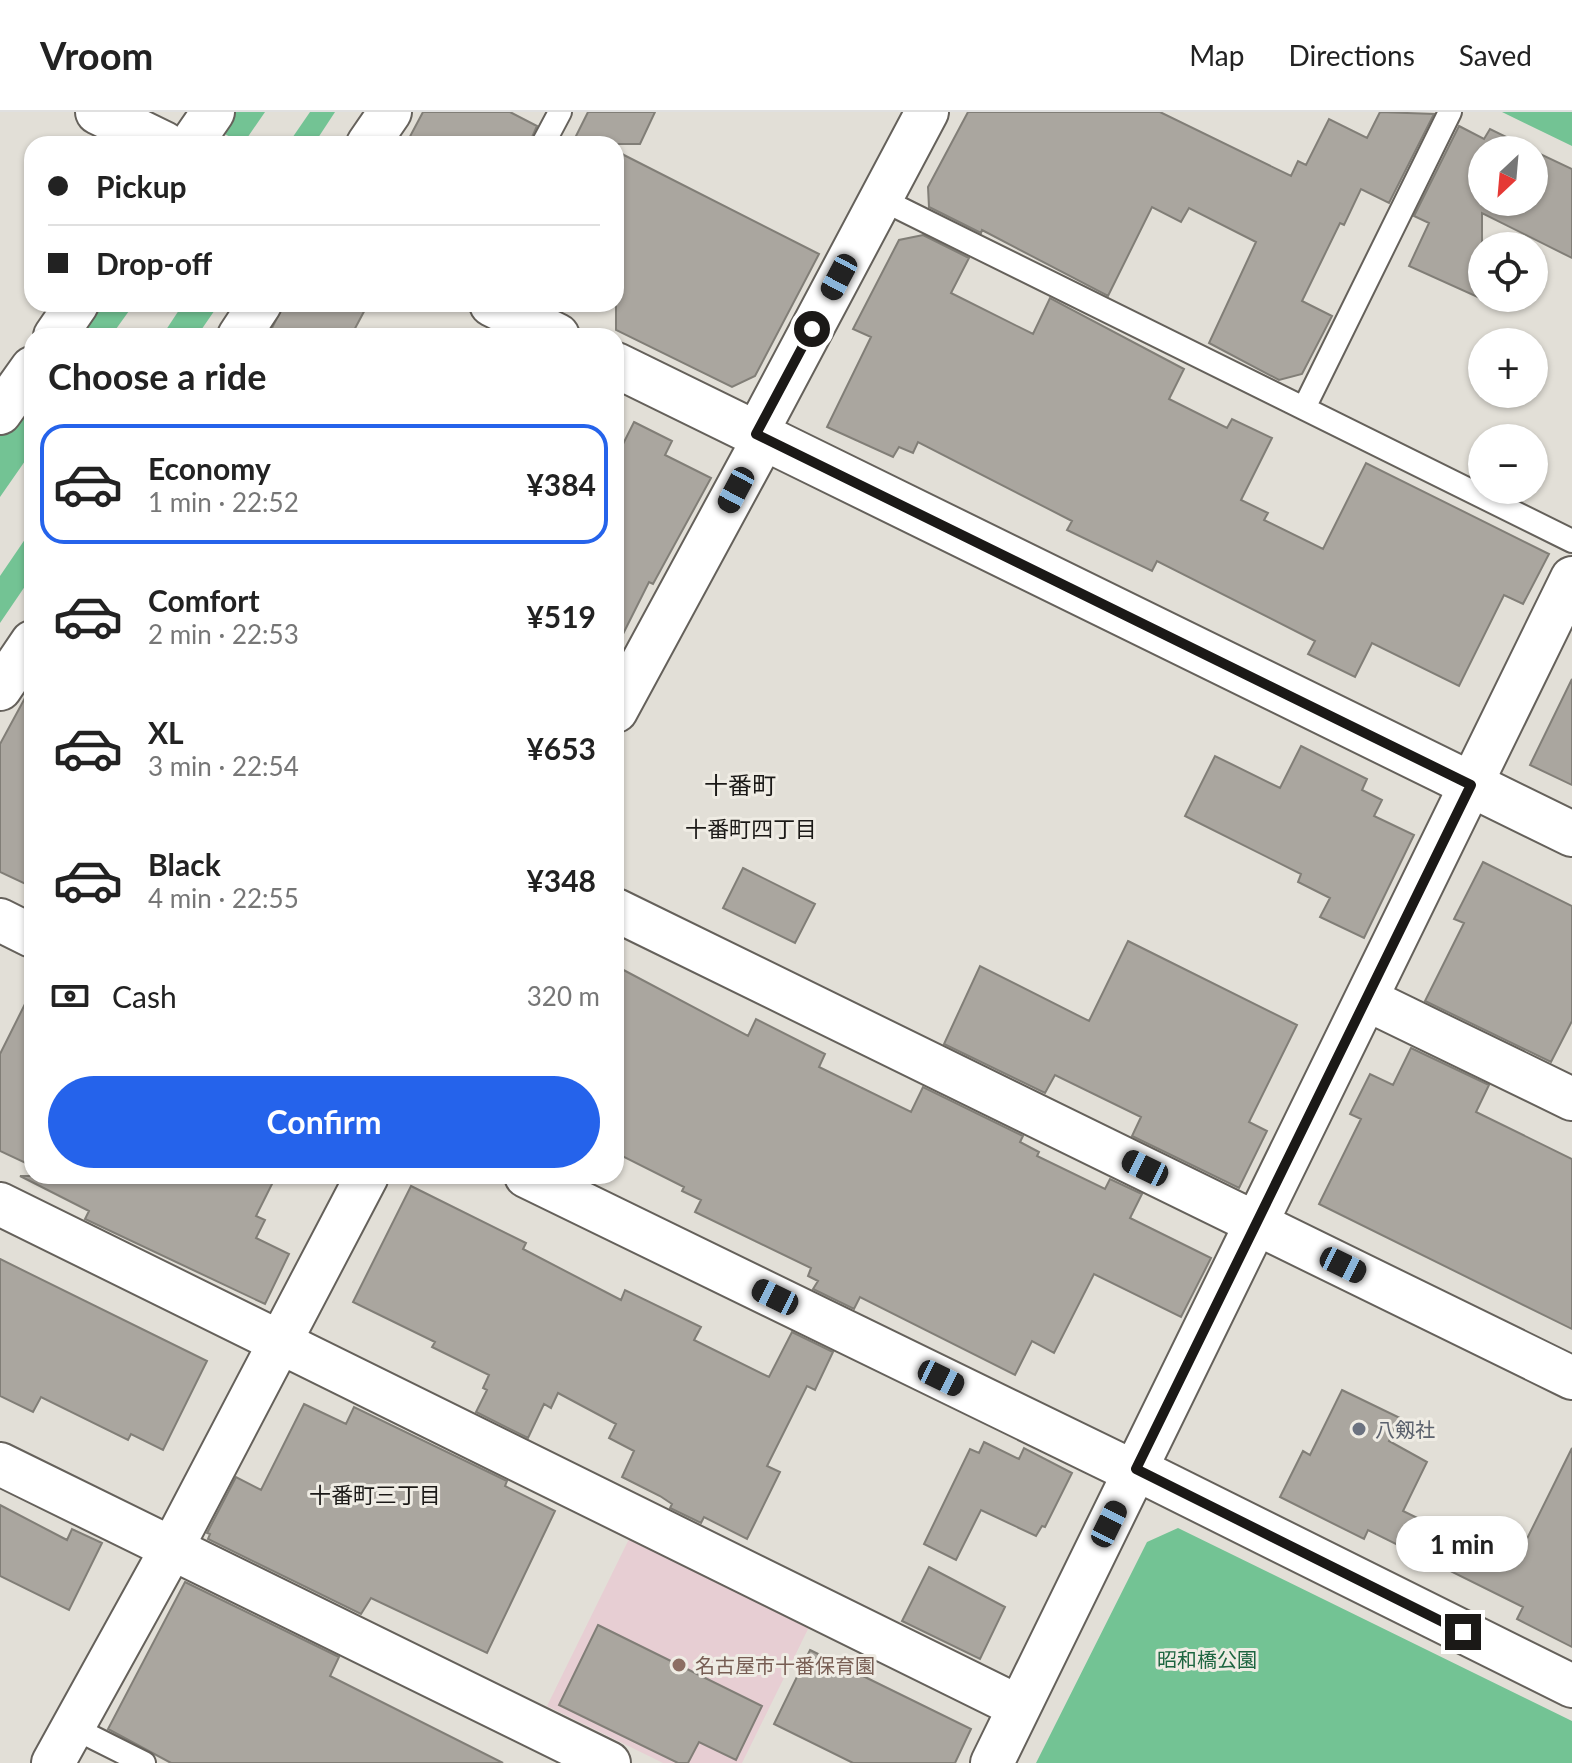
<!DOCTYPE html>
<html lang="en">
<head>
<meta charset="utf-8">
<style>
  :root { --surface:#fff; --page:#f2f2f2; --text:#222; --muted:#767676; --line:#e0e0e0; --accent:#2563eb }
  body { margin:0; font-family:Lato,"Noto Sans JP",sans-serif; background:var(--page); color:var(--text); height:100vh; display:flex; flex-direction:column; font-size:30px; white-space:nowrap }
  * { box-sizing:border-box; margin:0 }
  p { font-size:26px; color:var(--muted) }
  .icon { flex:none; width:44px; height:44px; fill:none; stroke:currentColor; stroke-width:2; stroke-linecap:round; stroke-linejoin:round }
  .map { position:relative; flex:1; overflow:hidden }
  .panel { position:absolute; left:24px; top:216px; width:600px; height:856px; display:flex; flex-direction:column; background:var(--surface); border-radius:24px; box-shadow:0 2px 6px #0004 }
  .panel>* { flex:none }
  .guide { position:absolute; left:24px; top:24px; width:600px; height:176px; border-radius:24px; box-shadow:0 2px 6px #0004; display:grid; align-content:center; height:176px; padding:0 24px; background:var(--surface) }
  .needle { width:52px; rotate:206deg }
  .tools { position:absolute; left:1468px; top:24px; display:grid; gap:16px }
  .tools a { display:grid; place-items:center; width:80px; height:80px; border-radius:50%; background:var(--surface); box-shadow:0 2px 6px #0004; font-size:40px }
  .end { position:absolute; width:36px; height:36px; margin:-18px; border:10px solid #1b1917; background:#fff; box-shadow:0 0 0 4px #fff }
  .from { border-radius:50% }
  .bubble { position:absolute; height:56px; border-radius:28px; background:var(--surface); box-shadow:0 2px 6px #0004; font-size:26px; font-weight:700; line-height:56px; text-align:center }
  .car { position:absolute; width:24px; height:48px; margin:-24px -12px; border-radius:10px; box-shadow:0 0 6px 2px #0007; background:linear-gradient(#222 24%,#8ab4d8 0 40%,#222 0 76%,#8ab4d8 0 86%,#222 0) }
  .guide b { display:flex; align-items:center; gap:28px; height:76px; font-size:30px }
  .guide b+b { border-top:2px solid var(--line) }
  .guide i { width:20px; height:20px; background:var(--text) }
  ul { padding:0; list-style:none }
  li { display:flex; align-items:center; gap:24px; height:120px; margin:0 16px 12px; padding:0 8px; border:4px solid transparent; border-radius:24px }
  li div { flex:1 }
  li b { display:block; font-size:30px }
  li em { font-style:normal; font-weight:700 }
  li.selected { border-color:var(--accent) }
  li>.icon { width:72px; height:72px; stroke-width:1.5 }
  h2 { padding:0 24px; font-size:36px; line-height:96px }
  .pay { display:flex; align-items:center; gap:20px; height:88px; padding:0 24px; font-size:30px }
  .pay p { margin-inline-start:auto }
  .button { display:flex; gap:16px; margin-top:auto; padding:16px 24px }
  .button a { flex:1; height:92px; border-radius:48px; background:var(--accent); color:#fff; font-size:32px; font-weight:700; line-height:92px; text-align:center }
  header { display:flex; align-items:center; gap:48px; box-sizing:border-box; height:112px; padding:0 40px; background:var(--surface); border-bottom:2px solid var(--line) }
  header strong { font-size:38px }
  nav { display:flex; gap:44px; margin-inline-start:auto; font-size:28px }
  .map>svg:first-child { display:block }
</style>
</head>
<body>
<header>
<strong>Vroom</strong>
<nav><a>Map</a><a>Directions</a><a>Saved</a></nav>
</header>
<div class="map">
<svg width="1572" height="1651" viewBox="0 0 1572 1651">
  <rect width="100%" height="100%" fill="#e2dfd7"/>
  <path fill="#e7ced3" d="M631,1423L811,1511L742,1651H663L547,1594Z"/>
  <path fill="#73c394" d="M233,0H265L243,32L223,21Z
    M310,0H335L314,32H288Z
    M1502,0H1572V34Z
    M93,192H134L111,224H71Z
    M183,192H219L197,224H162Z
    M32,279V339L0,385V324Z
    M32,417V464L0,511V464Z
    M1178,1416L1572,1609V1651H1036L1147,1430Z"/>
  <path fill="#aaa69f" stroke="#817e77" stroke-width="2" d="M423,0H510L537,14L529,32H406Z
    M588,0H655L640,32H572Z
    M968,0H1160L1291,64L1298,49L1306,53L1329,7L1367,26L1380,0L1434,2L1389,91L1361,77L1344,113L1340,111L1302,189L1332,204L1302,262L1279,268L1209,231L1256,130L1189,96L1181,110L1152,95L1108,184L982,118L981,121L929,95L928,75Z
    M1459,14L1484,27L1490,17L1533,38H1482V90H1534V39L1572,57V146L1482,101V187L1409,154L1429,111L1414,104Z
    M616,39L819,142L755,264L732,275L616,218Z
    M923,123L969,146L951,181L1033,222L1050,186L1184,257L1169,287L1227,316L1232,307L1272,326L1241,388L1268,401L1264,408L1323,437L1366,351L1549,442L1523,492L1504,483L1459,574L1372,531L1355,565L1308,542L1315,529L1157,449L1152,459L1067,418L1072,409L918,330L913,341L899,335L893,345L827,315L871,225L853,217L899,128Z
    M368,192L351,224H268L284,192Z
    M634,310L672,329L665,343L711,366L653,472L649,470L616,536V346Z
    M1572,567V673L1530,653Z
    M32,573V775L0,760V632Z
    M1301,634L1367,667L1362,678L1382,688L1374,704L1414,723L1364,826L1320,805L1330,786L1298,770L1301,762L1185,704L1215,644L1280,676Z
    M1483,750L1572,794V909L1551,950L1425,889L1464,811L1454,807Z
    M743,756L815,792L795,831L723,796Z
    M1128,829L1297,913L1249,1010L1267,1019L1239,1076L1132,1024L1141,1005L1055,963L1045,981L944,932L980,854L1089,909Z
    M616,854L748,924L756,907L825,942L819,955L911,1000L923,975L1023,1024L1020,1030L1039,1040L1037,1044L1105,1077L1110,1067L1142,1082L1130,1106L1211,1146L1181,1205L1094,1162L1054,1241L1032,1229L1015,1263L860,1185L854,1197L813,1177L818,1169L808,1164L811,1156L695,1100L701,1088L682,1079L684,1075L616,1041Z
    M32,878V1054L0,1039V942Z
    M1411,936L1489,973L1476,1000L1572,1047V1217L1319,1092L1361,1007L1350,1002L1370,962L1393,973Z
    M20,1064H276L256,1104L265,1108L256,1126L289,1142L265,1192L85,1107L89,1099Z
    M411,1074L526,1131L523,1137L621,1188L625,1178L701,1215L694,1228L769,1265L792,1220L833,1240L815,1278L807,1274L767,1354L780,1360L747,1427L704,1405L701,1411L670,1396L672,1392L660,1384L622,1365L634,1339L609,1326L616,1312L558,1281L551,1296L544,1292L528,1326L476,1300L487,1278L483,1276L489,1263L432,1235L435,1230L353,1190Z
    M0,1147L207,1249L163,1338L131,1322L128,1328L41,1285L33,1300L0,1284Z
    M1342,1278L1400,1306L1389,1329L1427,1350L1403,1399L1514,1453L1572,1336V1535L1517,1507L1523,1495L1368,1418L1364,1427L1280,1385L1303,1339L1310,1343Z
    M304,1292L346,1312L354,1295L507,1369L505,1374L555,1399L487,1541L371,1486L361,1502L208,1427L210,1422L207,1421L236,1365L261,1378Z
    M984,1330L1019,1347L1024,1336L1072,1361L1045,1415L1042,1414L1036,1424L981,1398L956,1448L924,1432L970,1337L979,1341Z
    M0,1393L67,1428L72,1417L102,1431L69,1498L0,1464Z
    M929,1455L1005,1495L980,1547L902,1509Z
    M185,1470L339,1545L330,1564L503,1651H171L108,1617Z
    M598,1513L762,1594L736,1648L699,1630L688,1651H678L559,1593Z
    M810,1538L971,1617L955,1651H853L774,1612Z"/>
  <g fill="none" stroke-linecap="round" stroke-linejoin="round">
    <defs>
      <path id="service" d="M543,32L560,0
        M881,87L1572,429
        M1304,296L1450,0
        M72,1615L144,1651"/>
      <path id="minor" d="M191,32L213,0
        M368,32L390,0
        M55,224L77,192
        M239,224L260,192
        M0,301L32,256
        M756,322L927,0
        M0,577L32,530
        M616,599L764,326
        M616,798L1572,1266
        M0,808L32,824
        M1366,887L1572,987
        M526,1064L1134,1360
        M0,1092L1019,1595
        M0,1352L609,1651
        M1136,1357L1572,1574
        M53,1651L172,1436L367,1064
        M992,1651L1572,466"/>
      <path id="tertiary" d="M98,0L164,32
        M492,192L557,224
        M616,253L1572,722"/>
    </defs>
    <use href="#service" stroke="#65615b" stroke-width="26"/>
    <use href="#minor" stroke="#65615b" stroke-width="46"/>
    <use href="#tertiary" stroke="#65615b" stroke-width="48"/>
    <use href="#service" stroke="#fff" stroke-width="22"/>
    <use href="#minor" stroke="#fff" stroke-width="42"/>
    <use href="#tertiary" stroke="#fff" stroke-width="44"/>
  </g>
  <g fill="none" stroke-linecap="round" stroke-linejoin="round">
    <path stroke="#1b1917" stroke-width="10" d="M812,217L756,322L1471,673L1136,1357L1463,1520"/>
  </g>
  <circle fill="#6b7280" stroke="#efece4" stroke-width="3" cx="1359" cy="1317" r="8"/>
  <circle fill="#8d6e63" stroke="#efece4" stroke-width="3" cx="679" cy="1553" r="8"/>
  <g text-anchor="middle" dominant-baseline="central" stroke-width="6" stroke-linejoin="round" paint-order="stroke">
    <g font-size="20" fill="#5b616d" stroke="#efece4" text-anchor="start">
      <text x="1375" y="1317">八剱社</text>
    </g>
    <g font-size="20" fill="#1d6540" stroke="#efece4">
      <text x="1207" y="1547">昭和橋公園</text>
    </g>
    <g font-size="20" fill="#785e54" stroke="#efece4" text-anchor="start">
      <text x="695" y="1553">名古屋市十番保育園</text>
    </g>
    <g font-size="22" fill="#1b1917" stroke="#efece4">
      <text x="751" y="716">十番町四丁目</text>
      <text x="375" y="1382">十番町三丁目</text>
    </g>
    <g font-size="24" fill="#1b1917" stroke="#efece4">
      <text x="740" y="672">十番町</text>
    </g>
  </g>
</svg>
<div class="tools">
<a><svg class="needle" viewBox="-14 -14 28 28"><path d="M0-13l5 13h-10z" fill="#e53935"/><path d="M0 13l5-13h-10z" fill="#767676"/></svg></a>
<a><svg class="icon" aria-label="locate" viewBox="0 0 24 24"><circle cx="12" cy="12" r="6"/><path d="M12 2v4M12 18v4M2 12h4M18 12h4"/></svg></a>
<a>+</a>
<a>−</a>
</div>
<i class="end from" style="left:812px;top:217px"></i>
<i class="end" style="left:1463px;top:1520px"></i>
<div class="bubble" style="left:1396px;top:1404px;width:132px">1 min</div>
<i class="car" style="left:839px;top:165px;rotate:208deg"></i>
<i class="car" style="left:736px;top:378px;rotate:208deg"></i>
<i class="car" style="left:1145px;top:1056px;rotate:296deg"></i>
<i class="car" style="left:1343px;top:1153px;rotate:116deg"></i>
<i class="car" style="left:775px;top:1185px;rotate:296deg"></i>
<i class="car" style="left:941px;top:1266px;rotate:116deg"></i>
<i class="car" style="left:1109px;top:1412px;rotate:26deg"></i>
<div class="guide">
<b><i class="from"></i>Pickup</b>
<b><i></i>Drop-off</b>
</div>
<section class="panel">
<h2>Choose a ride</h2>
<ul>
<li class="selected"><svg class="icon" aria-label="car" viewBox="0 0 24 24"><path d="M5 17H2v-5l4-1 3-4h7l3 4 3 1v5h-3M9 17h6M6 11h13"/><circle cx="7" cy="17" r="2"/><circle cx="17" cy="17" r="2"/></svg><div><b>Economy</b><p>1 min · 22:52</p></div><em>¥384</em></li>
<li><svg class="icon" aria-label="car" viewBox="0 0 24 24"><path d="M5 17H2v-5l4-1 3-4h7l3 4 3 1v5h-3M9 17h6M6 11h13"/><circle cx="7" cy="17" r="2"/><circle cx="17" cy="17" r="2"/></svg><div><b>Comfort</b><p>2 min · 22:53</p></div><em>¥519</em></li>
<li><svg class="icon" aria-label="car" viewBox="0 0 24 24"><path d="M5 17H2v-5l4-1 3-4h7l3 4 3 1v5h-3M9 17h6M6 11h13"/><circle cx="7" cy="17" r="2"/><circle cx="17" cy="17" r="2"/></svg><div><b>XL</b><p>3 min · 22:54</p></div><em>¥653</em></li>
<li><svg class="icon" aria-label="car" viewBox="0 0 24 24"><path d="M5 17H2v-5l4-1 3-4h7l3 4 3 1v5h-3M9 17h6M6 11h13"/><circle cx="7" cy="17" r="2"/><circle cx="17" cy="17" r="2"/></svg><div><b>Black</b><p>4 min · 22:55</p></div><em>¥348</em></li>
</ul>
<div class="pay"><svg class="icon" aria-label="cash" viewBox="0 0 24 24"><path d="M3 7h18v10H3z"/><circle cx="12" cy="12" r="2"/></svg>Cash<p>320 m</p></div>
<div class="button"><a>Confirm</a></div>
</section>
</div>
</body>
</html>
